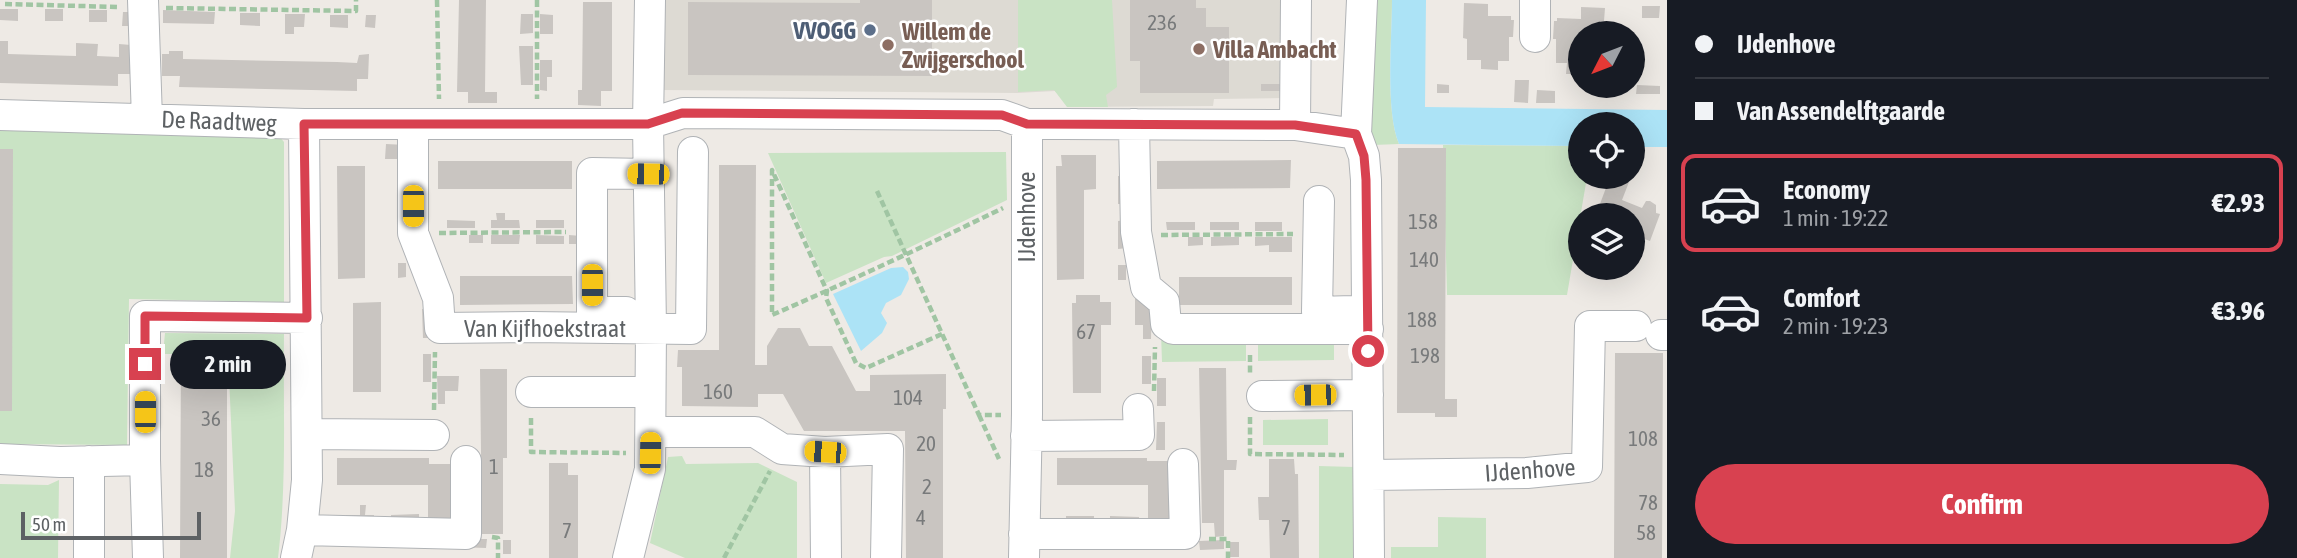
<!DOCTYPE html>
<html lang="en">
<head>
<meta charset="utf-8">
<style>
  :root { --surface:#171b24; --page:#20242c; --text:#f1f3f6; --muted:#9ea1a6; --line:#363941; --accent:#d84150 }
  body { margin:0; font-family:"Asap Condensed",sans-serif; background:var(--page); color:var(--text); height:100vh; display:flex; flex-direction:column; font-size:26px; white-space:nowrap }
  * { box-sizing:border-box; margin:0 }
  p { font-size:23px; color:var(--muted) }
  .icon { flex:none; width:38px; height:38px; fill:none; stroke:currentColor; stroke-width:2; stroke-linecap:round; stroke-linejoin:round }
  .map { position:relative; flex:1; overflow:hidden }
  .drawer { display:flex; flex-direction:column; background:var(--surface); width:630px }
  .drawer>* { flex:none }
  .guide { display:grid; align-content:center; height:154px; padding:0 28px; background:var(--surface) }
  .needle { width:46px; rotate:228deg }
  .tools { position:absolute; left:1568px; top:21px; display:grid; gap:14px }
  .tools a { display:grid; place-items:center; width:77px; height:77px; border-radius:50%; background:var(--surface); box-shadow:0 7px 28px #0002; font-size:35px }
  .scale { position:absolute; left:21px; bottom:18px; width:180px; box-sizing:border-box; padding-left:7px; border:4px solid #5d6164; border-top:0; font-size:19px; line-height:24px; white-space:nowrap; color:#5d6164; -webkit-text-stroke:5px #fff; paint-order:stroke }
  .end { position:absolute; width:32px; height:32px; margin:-16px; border:9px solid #d84150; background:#fff; box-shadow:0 0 0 4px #fff }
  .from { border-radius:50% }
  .bubble { position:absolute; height:49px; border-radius:24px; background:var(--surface); box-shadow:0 7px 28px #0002; font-size:23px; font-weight:700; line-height:49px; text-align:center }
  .car { position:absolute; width:21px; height:42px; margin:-21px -10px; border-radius:9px; box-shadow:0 0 5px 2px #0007; background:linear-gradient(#f5c518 24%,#345 0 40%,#f5c518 0 76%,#345 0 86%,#f5c518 0) }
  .guide b { display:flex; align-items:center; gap:24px; height:66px; font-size:26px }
  .guide b+b { border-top:2px solid var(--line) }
  .guide i { width:18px; height:18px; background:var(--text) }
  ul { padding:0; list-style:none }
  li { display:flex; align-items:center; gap:21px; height:98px; margin:0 14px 10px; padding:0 14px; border:4px solid transparent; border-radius:14px }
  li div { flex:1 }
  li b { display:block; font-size:26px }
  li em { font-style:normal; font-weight:700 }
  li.on { border-color:var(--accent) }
  li>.icon { width:63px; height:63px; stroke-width:1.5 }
  .cta { display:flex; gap:14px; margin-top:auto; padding:14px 28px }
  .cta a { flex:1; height:80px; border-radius:42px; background:var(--accent); color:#fff; font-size:28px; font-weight:700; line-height:80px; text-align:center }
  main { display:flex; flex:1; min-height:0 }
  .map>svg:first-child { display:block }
</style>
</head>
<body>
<main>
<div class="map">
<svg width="1667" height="558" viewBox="0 0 1667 558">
  <rect width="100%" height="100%" fill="#eeeae5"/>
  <path fill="#dddad3" d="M662,0H1282L1283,98L1214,99L1213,106L1070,107L1055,91L1017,93L662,90Z"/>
  <path fill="#c9e3c4" d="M1018,0H1112L1117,87L1106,95L1108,107H1067L1054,90L1018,92Z
    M1372,0H1392C1392,39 1385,110 1399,144L1373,145L1369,128Z
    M0,128L278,135L284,142V302L129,299L127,445L0,444Z
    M1443,145L1580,146V177H1587L1567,295H1447Z
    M1006,152L1007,200L892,256L884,257L826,283L768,153Z
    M1246,332V361L1162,362L1161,333Z
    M165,333L284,334C283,408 287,484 278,558H230L235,511L228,354H163Z
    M1334,334V360L1258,361V335Z
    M1328,419V445H1263V420Z
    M682,456L686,464L758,463L797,482V558H685L650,543L668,457Z
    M1319,466L1354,467L1353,558H1319Z
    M59,480L58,558H0V484L48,485Z
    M1438,517L1486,518V558H1391V547H1438Z"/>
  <path fill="#ace3f6" d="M1392,0H1426L1425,107L1667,110V147H1633V124H1580V146L1399,144C1385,110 1392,39 1392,0Z
    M903,267L908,272L909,279L901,295L886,303L881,313L887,323L882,333L861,351L833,294L891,268Z"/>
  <path fill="#c9c5c1" d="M459,0H486L485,92H497V103H468V92H457Z
    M860,0H932V76L688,75V2L860,3Z
    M1130,0H1196V8H1206V27H1229V93H1140V61H1130Z
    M583,2H612V91H601V106L578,105V90H582Z
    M1464,3L1488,4V16H1511V20H1514L1513,37H1509V61H1498V70L1481,69V60H1467V39L1463,38Z
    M1642,6H1660L1659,18H1642Z
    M1581,7L1605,8L1604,21H1600L1599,33H1580V74H1566L1567,63H1556V39H1553L1554,21H1557V18L1581,19Z
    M0,9H18V21L0,20Z
    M45,9H63V21H45Z
    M89,10H107V22H89Z
    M163,10L215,12L214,24L163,23Z
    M123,12H133L132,26H122Z
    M240,13H260V26L240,25Z
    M285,14H305L304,27H294V34H285Z
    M521,14H533V33L520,34Z
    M540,14L553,15V34H540Z
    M330,15H348V28L330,27Z
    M366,15H376L375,28L365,27Z
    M0,41H8V54L76,56V43L98,44L97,56L119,57V44L131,45L130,74H118V86L0,83Z
    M519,46H533V85H521Z
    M169,51H183V59L337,62L357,63L359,55L369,54L368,79H357V91L179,87L180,76H162V54H169Z
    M540,60H552V77H547V91L540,90Z
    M1515,80H1529L1528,103L1514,102Z
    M1261,84H1283V91H1261Z
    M1437,84L1449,85V93H1437Z
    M1637,85L1660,86V94H1636Z
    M1537,90L1555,91V103H1536Z
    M386,144L406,145V159H385Z
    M1398,148H1446L1445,399H1457V417H1435V413H1397Z
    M0,149H13L12,411H0Z
    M1061,155H1096V189L1084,190V279L1057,280L1056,166H1062Z
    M1291,160L1290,188L1157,189V161Z
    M438,161H572V189H438Z
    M719,165H756L755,365H767V346L778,328H800L809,346H832L856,391H870V375L946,374V409H943V558H906L905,431H804L783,394H758V407L682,406V367H677L678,350H719Z
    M337,166H365V278L338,279Z
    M1118,176H1127L1126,204H1118Z
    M1610,177H1617L1629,182L1622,200L1642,208L1646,201H1650L1656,205V213L1660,214L1650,241L1633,235V215H1607L1597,212Z
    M496,213H505V220H519L520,228H491V220H497Z
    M447,220L475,221V228H447Z
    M536,220H564V228H536Z
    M1126,220L1127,248L1118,249V221Z
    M1166,222H1195V230H1167Z
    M1210,222H1239V230H1210Z
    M1255,222H1282V231H1255Z
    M469,235H483V243H469Z
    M491,235H520L519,244H491Z
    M536,235L564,236V244H536Z
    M569,235L581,236V244H569Z
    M1188,237H1203V245L1188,246Z
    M1211,237H1239V245L1211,246Z
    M1255,237H1292V252H1269V245L1255,246Z
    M398,263H406V277L398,278Z
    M1118,265H1126V280H1118Z
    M460,276H572L573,304L460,305Z
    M1179,277H1292V305H1179Z
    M1076,295H1100V302H1111V325H1101V393H1073L1072,303H1076Z
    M1135,299H1152L1151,339H1143V325H1135Z
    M381,302V392H353V303Z
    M422,309H431V338H423Z
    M181,352H227V558H180Z
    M1615,353H1663L1662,558H1614Z
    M423,354H431V382H423Z
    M1142,356H1151V384H1142Z
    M1199,368H1226L1227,460H1237L1236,470H1224V536L1215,537L1214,523H1202Z
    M480,369H507V458H503V534H482Z
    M437,376H459L458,391H445V404H438Z
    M1157,378H1166V406H1157Z
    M1157,422H1165V450H1156Z
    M337,458H429V464H450V528H428V485H337Z
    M1057,458H1147V461H1169V526H1148V485H1057Z
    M1269,459H1294L1295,474H1298L1299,558H1270L1269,520H1259L1258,497H1269Z
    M549,463H568V475H578V558H549Z
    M360,505H366L365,515H374V522H347L346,515H360Z
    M419,514V523H391V515Z
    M1066,516H1094V524L1066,525Z
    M1110,516L1139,517V525H1110Z
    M458,539H487L486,548L458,547Z
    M503,540H511V554H503Z
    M1224,540V549L1200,550L1199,541Z
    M1230,542H1239V557H1230Z"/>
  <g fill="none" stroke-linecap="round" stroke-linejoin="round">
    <defs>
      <path id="minor" d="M143,0L147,119
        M1535,37V0
        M0,115L304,124H648L683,113L996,115H1002L1027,124
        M413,124V233L438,298L440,328L530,327L691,329L693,152
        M1134,124L1136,232L1146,287L1164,302L1166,324L1173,329H1368
        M1295,125L1296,0
        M1356,134L1362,0
        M1319,201L1317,312L1353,311
        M626,312H592V173L648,174
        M1661,335H1667
        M531,392H650
        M1262,396L1368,395
        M651,432H755L782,449L825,452L888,449L886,558
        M307,434L434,435
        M1026,436L1139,435L1138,409
        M825,452L826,558
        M0,459L60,462L145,460V316L307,318
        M145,460L148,558
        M1370,475L1527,473L1587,467L1590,326H1636
        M302,530L466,534V461
        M1024,534H1185L1183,464
        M89,558V461
        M296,558L302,530L307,480L304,124
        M628,558L650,469L651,328L648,124L650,0
        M1024,558L1027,414V124H1064L1295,125L1356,134L1364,156L1366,180L1369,558"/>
    </defs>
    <use href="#minor" stroke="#b0b3b6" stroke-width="32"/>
    <path stroke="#a0c5a3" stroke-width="4.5" stroke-dasharray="7 3.5" stroke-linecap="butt" d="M437,0L439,99
      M537,0V99
      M5,4L119,7
      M166,8L356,11V0
      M877,191L979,415H1001
      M439,233L566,232
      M1161,235L1293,234
      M942,334L866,368L856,363L826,298L827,291L772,170V315C850,281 927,245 1003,208
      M1250,355V374
      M1154,391L1155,347
      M434,410L435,352
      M979,415L999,459
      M1250,417V454L1344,455
      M531,418V452L626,453
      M492,537L498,538V558
      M1209,539H1228V558
      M724,558L770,471"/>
    <use href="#minor" stroke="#fff" stroke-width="30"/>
  </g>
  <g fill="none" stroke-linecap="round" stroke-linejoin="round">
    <path stroke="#d84150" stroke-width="9" d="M145,364V316L307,318L304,124H648L682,113L1002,115L1027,124L1295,125L1356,134L1364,156L1366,180L1368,351"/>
  </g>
  <circle fill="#5c6f8a" stroke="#fff" stroke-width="2.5" cx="870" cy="30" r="7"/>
  <g fill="#8d6e63" stroke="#fff" stroke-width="2.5">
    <circle cx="888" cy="45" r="7"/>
    <circle cx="1199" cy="49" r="7"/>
  </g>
  <g text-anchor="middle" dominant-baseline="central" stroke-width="5" stroke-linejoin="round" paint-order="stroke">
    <g font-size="21" fill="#787a7b">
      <text x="1162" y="22">236</text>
      <text x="1423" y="221">158</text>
      <text x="1424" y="259">140</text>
      <text x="1422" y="319">188</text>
      <text x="1086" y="331">67</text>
      <text x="1425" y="355">198</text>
      <text x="718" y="391">160</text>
      <text x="908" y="397">104</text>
      <text x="211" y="418">36</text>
      <text x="1643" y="438">108</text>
      <text x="926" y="443">20</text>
      <text x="494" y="466">1</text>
      <text x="204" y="469">18</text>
      <text x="927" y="486">2</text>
      <text x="1648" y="502">78</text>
      <text x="921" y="517">4</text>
      <text x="1286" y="527">7</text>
      <text x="567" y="530">7</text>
      <text x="1646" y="532">58</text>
    </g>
    <g font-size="24" font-weight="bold" fill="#4e5e75" stroke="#fff" text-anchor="end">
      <text x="856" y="30">VVOGG</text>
    </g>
    <g font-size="24" font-weight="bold" fill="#785e54" stroke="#fff" text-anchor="start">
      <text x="902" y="31">Willem de<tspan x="902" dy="28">Zwijgerschool</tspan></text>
      <text x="1213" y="49">Villa Ambacht</text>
    </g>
    <g font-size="24" fill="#5d6164" stroke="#fff">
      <text transform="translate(219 121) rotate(2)">De Raadtweg</text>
      <text transform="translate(1026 217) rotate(-90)">IJdenhove</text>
      <text x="545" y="328">Van Kijfhoekstraat</text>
      <text transform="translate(1530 470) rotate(-4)">IJdenhove</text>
    </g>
  </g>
</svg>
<div class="tools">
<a><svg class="needle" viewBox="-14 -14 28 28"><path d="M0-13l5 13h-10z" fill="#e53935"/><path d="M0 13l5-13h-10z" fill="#9ea1a6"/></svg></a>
<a><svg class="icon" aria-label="locate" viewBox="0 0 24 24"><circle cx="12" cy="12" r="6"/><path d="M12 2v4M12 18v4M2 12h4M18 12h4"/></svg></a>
<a><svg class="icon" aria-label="layers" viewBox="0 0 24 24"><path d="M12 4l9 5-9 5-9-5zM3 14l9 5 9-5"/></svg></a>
</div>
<div class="scale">50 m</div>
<i class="end from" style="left:1368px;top:351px"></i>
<i class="end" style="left:145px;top:364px"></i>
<div class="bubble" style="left:170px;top:340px;width:116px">2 min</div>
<i class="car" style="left:648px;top:174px;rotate:271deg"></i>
<i class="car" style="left:413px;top:206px;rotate:180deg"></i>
<i class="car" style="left:592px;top:285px;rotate:180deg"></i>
<i class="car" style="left:1315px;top:395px;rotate:269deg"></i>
<i class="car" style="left:145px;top:412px;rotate:0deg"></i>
<i class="car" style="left:825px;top:452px;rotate:274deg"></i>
<i class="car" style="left:650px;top:453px;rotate:1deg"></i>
</div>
<section class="drawer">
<div class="guide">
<b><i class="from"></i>IJdenhove</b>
<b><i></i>Van Assendelftgaarde</b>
</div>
<ul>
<li class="on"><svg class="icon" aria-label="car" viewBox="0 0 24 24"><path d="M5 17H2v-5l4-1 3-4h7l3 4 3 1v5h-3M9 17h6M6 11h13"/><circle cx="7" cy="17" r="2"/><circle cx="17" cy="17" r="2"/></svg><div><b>Economy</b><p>1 min · 19:22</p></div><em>€2.93</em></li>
<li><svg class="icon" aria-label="car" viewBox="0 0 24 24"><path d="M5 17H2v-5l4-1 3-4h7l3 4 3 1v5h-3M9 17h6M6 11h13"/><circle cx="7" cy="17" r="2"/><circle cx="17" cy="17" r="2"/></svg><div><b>Comfort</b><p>2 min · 19:23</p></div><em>€3.96</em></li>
</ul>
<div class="cta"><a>Confirm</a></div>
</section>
</main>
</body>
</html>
